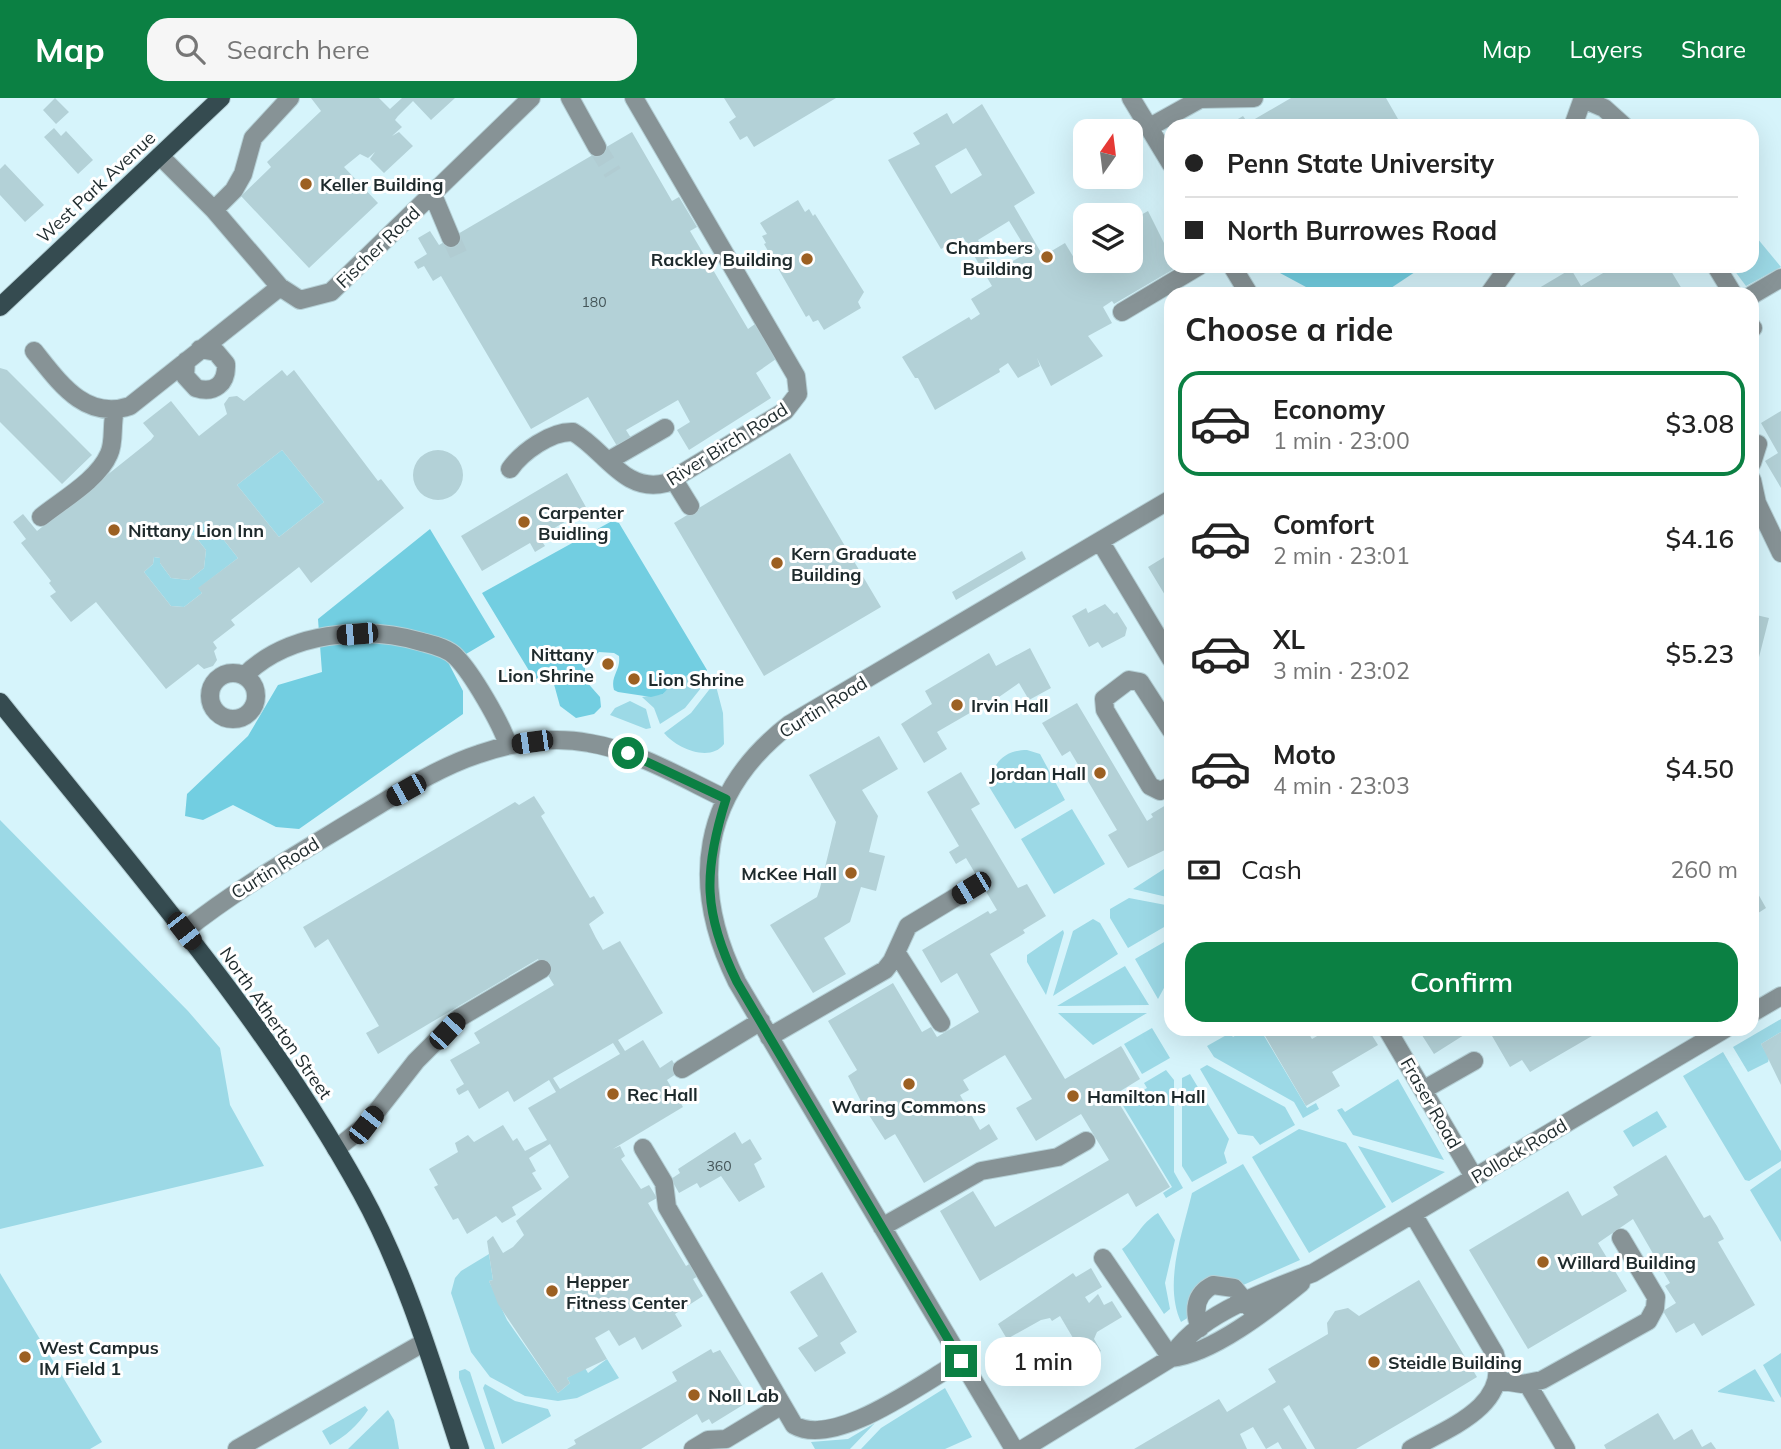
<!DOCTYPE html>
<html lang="en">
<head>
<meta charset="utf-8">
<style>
  :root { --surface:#fff; --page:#f6f6f6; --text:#222; --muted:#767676; --line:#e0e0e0; --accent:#0b8043 }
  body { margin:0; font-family:Mulish,sans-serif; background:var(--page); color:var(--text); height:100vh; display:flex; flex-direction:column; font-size:26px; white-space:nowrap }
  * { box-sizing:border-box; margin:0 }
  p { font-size:23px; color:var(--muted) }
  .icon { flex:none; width:38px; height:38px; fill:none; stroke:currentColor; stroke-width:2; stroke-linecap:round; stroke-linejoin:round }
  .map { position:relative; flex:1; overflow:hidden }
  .panel { position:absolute; left:1164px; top:189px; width:595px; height:749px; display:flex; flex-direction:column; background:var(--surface); border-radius:21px; box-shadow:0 7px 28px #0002 }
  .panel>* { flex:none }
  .top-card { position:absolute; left:1164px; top:21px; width:595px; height:154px; border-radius:21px; box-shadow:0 7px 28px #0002; display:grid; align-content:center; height:154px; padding:0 21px; background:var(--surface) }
  .needle { width:46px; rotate:14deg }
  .controls { position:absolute; left:1073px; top:21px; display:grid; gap:14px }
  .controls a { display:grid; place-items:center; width:70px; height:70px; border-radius:14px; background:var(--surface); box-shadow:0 7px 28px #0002; font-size:35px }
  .end { position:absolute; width:32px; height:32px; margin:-16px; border:9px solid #0b8043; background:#fff; box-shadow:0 0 0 4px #fff }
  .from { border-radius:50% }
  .bubble { position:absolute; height:49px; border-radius:21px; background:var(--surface); box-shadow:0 7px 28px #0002; font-size:23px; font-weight:600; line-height:49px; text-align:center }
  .car { position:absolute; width:21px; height:42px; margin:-21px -10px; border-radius:9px; box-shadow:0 0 5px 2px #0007; background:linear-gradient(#222 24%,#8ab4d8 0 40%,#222 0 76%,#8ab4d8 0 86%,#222 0) }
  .top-card b { display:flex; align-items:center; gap:24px; height:66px; font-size:26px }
  .top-card b+b { border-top:2px solid var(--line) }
  .top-card i { width:18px; height:18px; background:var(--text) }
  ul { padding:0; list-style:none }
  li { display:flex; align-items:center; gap:21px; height:105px; margin:0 14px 10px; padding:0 7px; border:4px solid transparent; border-radius:21px }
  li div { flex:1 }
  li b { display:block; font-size:26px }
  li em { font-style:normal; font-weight:600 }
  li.on { border-color:var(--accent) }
  li>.icon { width:63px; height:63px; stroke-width:1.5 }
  h2 { padding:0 21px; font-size:32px; line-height:84px }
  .pay { display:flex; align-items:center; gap:18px; height:77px; padding:0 21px; font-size:26px }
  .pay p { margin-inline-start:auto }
  .button { display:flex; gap:14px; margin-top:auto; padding:14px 21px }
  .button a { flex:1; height:80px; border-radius:21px; background:var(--accent); color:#fff; font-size:28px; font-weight:600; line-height:80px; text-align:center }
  header { display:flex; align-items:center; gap:42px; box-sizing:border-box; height:98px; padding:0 35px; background:var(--accent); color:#fff }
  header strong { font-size:33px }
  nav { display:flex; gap:38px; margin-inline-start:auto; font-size:24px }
  .search { width:490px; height:63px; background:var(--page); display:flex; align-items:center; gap:18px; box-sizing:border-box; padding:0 24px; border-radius:21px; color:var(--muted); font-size:26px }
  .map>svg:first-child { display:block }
</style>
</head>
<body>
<header>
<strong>Map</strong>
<div class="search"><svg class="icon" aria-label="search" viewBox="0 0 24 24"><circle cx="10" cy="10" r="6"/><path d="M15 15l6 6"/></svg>Search here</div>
<nav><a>Map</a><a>Layers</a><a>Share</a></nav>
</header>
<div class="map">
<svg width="1781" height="1351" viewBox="0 0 1781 1351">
  <rect width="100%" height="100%" fill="#d6f4fb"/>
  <path fill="#9cd9e6" d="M1752,134L1781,169L1746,188L1731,168H1752Z
    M282,352L324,404L279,439L237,387Z
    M208,422L238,460L199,490L202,495L184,509L171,508L144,474L153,466L154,459L160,460V465L171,480L189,482L204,470L206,452L195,438L190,437L191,430L197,431Z
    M685,577L705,585L685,610L660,626L654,610L642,599L663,596L673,582Z
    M712,588H716L723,615L724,646C710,665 676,650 664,635L691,615Z
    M630,603L646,611L651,630L646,631L610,617L615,610Z
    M1027,652L1040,656L1065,702L1015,731L988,687C993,665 1004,652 1027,652Z
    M1072,711L1105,766L1054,796L1021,741Z
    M0,722L188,913L220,950L230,1007L264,1068L0,1131Z
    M1164,771L1171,773V800L1133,791Z
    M1129,800L1171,808V825L1128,850L1110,820V811Z
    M1093,821L1100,825L1118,856L1053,898L1073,833Z
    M1063,832L1064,835L1046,897L1027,864V857Z
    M1171,840V877L1158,901L1135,861Z
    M1125,868L1149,907L1057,908Z
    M1058,915H1147L1093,947Z
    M1781,921V934L1761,946L1769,960L1768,964L1748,974L1733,949Z
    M1152,930L1170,960L1142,976L1124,946Z
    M1246,931H1260L1307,1010L1316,1005L1319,1011L1303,1020L1294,1004L1214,959L1207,948L1230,935L1233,939Z
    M1723,954L1781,1053V1063L1749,1083L1745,1082L1683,978Z
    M1207,967L1285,1009L1295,1027L1260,1047L1253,1038L1238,1036L1200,971Z
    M1166,972L1174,982V1074L1183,1090L1166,1100L1163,1095L1172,1089L1119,1001L1126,996L1130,1000L1147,990L1144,985Z
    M1190,976L1229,1041L1224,1055L1227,1065L1192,1084L1182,1068V980Z
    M1398,981L1444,1062L1353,1037L1337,1012L1342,1010L1345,1014Z
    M1657,1013L1667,1029L1633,1049L1623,1033Z
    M1299,1031L1346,1045L1386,1109L1309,1155L1252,1059Z
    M1358,1048L1445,1074L1392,1105Z
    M1243,1066L1300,1162L1241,1188L1230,1180H1212L1189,1219L1181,1224C1163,1185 1183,1134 1192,1095Z
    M1781,1070V1144L1750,1092Z
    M1158,1115L1175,1142L1165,1185L1170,1211L1164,1216L1122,1151C1138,1139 1140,1126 1158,1115Z
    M489,1156L493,1182L489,1183L507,1222L558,1295L570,1285L567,1280L585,1270L588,1275L607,1261L619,1280L577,1300L558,1303L525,1298L490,1279L471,1254L451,1195L455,1180L461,1173Z
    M0,1175L102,1344L90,1351H0Z
    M1781,1255V1300L1763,1267Z
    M465,1271L470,1274L495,1351H485L459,1280V1273Z
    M1755,1271L1775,1304L1718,1294V1293Z
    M485,1286L515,1303L548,1311L551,1318L502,1346L483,1290Z
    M945,1290L972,1339L945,1351H861L881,1330Z
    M365,1308L368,1312C358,1327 346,1338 330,1347L322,1333Z
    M388,1312L394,1322L399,1351H348Z
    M875,1325L850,1351H815L811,1344L848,1341Z"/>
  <path fill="#72cee1" d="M1277,168H1424L1382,196H1319L1280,175Z
    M612,423L619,425L707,572L705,585L692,577L678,579L663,596L651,599L618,594L614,592C610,578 621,572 619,558L614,555L599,554L585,566V582L600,599L601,609L594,616L576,620L560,608L552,579L534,581L482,495Z
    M430,431L495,539L449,566L463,593V616L299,731L276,729L233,707L203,722L185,718L187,696L248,638L278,587L322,574L318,521Z"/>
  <path fill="#b3d1d7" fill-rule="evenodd" d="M55,0L69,14L56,26L43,12Z
    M311,0H379L390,11L402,0H455L431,22L413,3L398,18L395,22L402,29L392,38L399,34L413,48L384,75L370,61L375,54L368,60L360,56L344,69L378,105L309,170L241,98L271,69L267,64L321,13Z
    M724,0H836L754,49L747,38L740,42L729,24L736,19Z
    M1291,0H1386L1402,28H1226L1243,18L1248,25Z
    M982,6L1035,95L1014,108L1043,158L1065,145L1074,160L1085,150V163H1130V123L1148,113L1164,145L1171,151V168H1179L1114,206L1112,203L1103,209L1112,225L1088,238L1103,258L1051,288L1037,260L1040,268L1018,280L1008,265L999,271L1000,274L935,312L918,280H915L902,259L969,219L971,222L980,216L971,201L992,188L963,139L941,151L888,62L920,46L913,35L947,15L953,26ZM966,50L982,77L951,96L935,68ZM1009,123L1028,154L996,173L978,142Z
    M54,30L61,38L66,33L93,62L78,76L44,39Z
    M632,34L672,103L679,99L697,129L690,133L748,231L755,226L776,261L756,275L771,300L689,352L677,332L690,324L678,302L626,332L631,340L617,348L588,299L531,331L441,178L433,183L424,168L418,171L414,164L427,156L418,140L430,133L439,147Z
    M5,66L44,107L25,124L0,97V71Z
    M798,102L805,114L809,111L813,118L815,116L864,194L858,204L861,210L824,232L818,222L813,224L809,217L806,219L764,146L766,145L762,138L767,136L760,125Z
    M1615,168H1668L1685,196H1529L1571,171L1581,188Z
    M0,270L7,272L92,357L62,386L0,324Z
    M282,272L287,278L294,272L378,383L381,381L404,410L311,485L299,469L231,522L235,527L213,544L217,550L214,553L217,562L213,568L204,571L198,566L166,591L96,504L71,524L50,498L56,494L49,485L51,483L21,445L26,441L13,424L23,416L37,433L151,342L154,338L143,325L171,303L199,338L227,316L224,306L229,299L237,298L244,303ZM282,352L324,404L279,439L237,387ZM208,422L238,460L198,490L202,495L184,509L171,508L144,474L153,466L154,459L160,460V465L171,480L189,482L204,470L206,452L195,438L190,437L191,430L197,431Z
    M1781,313V390L1765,363L1778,355L1761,325Z
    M413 377a25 25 0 1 1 50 0a25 25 0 1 1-50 0Z
    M790,355L881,509L764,578L674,425Z
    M567,375L587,411L539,439L545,448L535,454L530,445L482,473L461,438Z
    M1022,453L1026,461L956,502L952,494Z
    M1171,455V507L1148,469Z
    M1105,506L1114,516L1117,514L1127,530L1125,538L1102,550L1098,544L1089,549L1072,518L1086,510L1088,515Z
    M1752,516L1769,520L1755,575L1752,574Z
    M1030,550L1051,590L1029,602L1019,585L976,615L975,612L937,634L947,651L924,665L901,626L932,606L925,593L989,555L996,568Z
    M1077,605L1147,723L1153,719L1151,716L1171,704V749L1128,770L1108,737L1117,732L1070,653L1062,658L1042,625Z
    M879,638L898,671L862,692L878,718L869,754L885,758L876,793L861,789L850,824L824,840L846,876L813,895L770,827L817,799L820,790L836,724L809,677Z
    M961,674L980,706L971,711L1018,790L1027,786L1046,818L1023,832L1025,835L990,856L1065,981L1121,948L1123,951L1140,981L1114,997L1170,1089L1136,1109L1128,1095L980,1183L940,1113L973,1093L995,1129L1109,1062L1081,1016L1036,1043L1016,1010L1032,1001L1005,957L963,982L969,992L960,997L980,1032L989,1026L998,1041L924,1085L895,1036L885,1042L865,1011L848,978L857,972L828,923L893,885L922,934L931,929L937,939L979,914L957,875L941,885L922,852L988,813L990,816L997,812L966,760L956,766L949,754L959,748L927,694Z
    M534,698L545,715L541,718L590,800L594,798L604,815L589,826L596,840L603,852L620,843L663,915L618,942L625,953L643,942L660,970L672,962L679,974L667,982L683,1009L613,1051L620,1048L625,1058L621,1061L641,1091L649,1087L657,1100L648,1105L686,1168L694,1163L702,1176L693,1181L703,1198L675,1216L682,1228L642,1252L635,1239L619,1248L609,1232L595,1240L607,1261L567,1280L570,1285L558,1295L498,1206L489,1183L493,1182L487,1143L493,1138L503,1155L513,1149L524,1137L516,1123L569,1079L550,1046L529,1060L536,1073L532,1075L542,1091L512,1109L516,1117L502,1125L496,1118L467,1136L458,1120L453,1122L434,1089L438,1087L429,1071L458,1054L455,1045L468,1037L474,1044L503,1027L513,1043L517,1040L525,1053L547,1042L528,1010L556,994L549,982L514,1004L508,993L479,1011L468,992L459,997L457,994L456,991L464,986L450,962L480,945L474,935L554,887L538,861L378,956L366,935L379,928L328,841L315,850L303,829L515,704L519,707ZM613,945L620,956L560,991L553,980Z
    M1752,785L1766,810L1752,819Z
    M1261,931H1306L1312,941L1329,931H1368L1378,947L1332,974L1340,988L1306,1008Z
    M1418,931H1460L1464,937L1434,956Z
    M1488,931H1604L1530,974L1522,962L1510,969Z
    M1781,934V987L1761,946Z
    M735,1034L742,1046L750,1041L762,1061L754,1066L765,1089L739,1104L721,1078L700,1090L697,1085L679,1095L671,1081L680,1075L678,1071Z
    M1666,1057L1704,1120L1710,1117L1717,1128L1724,1141L1718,1144L1755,1207L1702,1238L1694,1225L1676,1235L1663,1213L1676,1205L1665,1188L1670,1185L1633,1121L1598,1145L1627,1193L1528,1251L1469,1152L1568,1093L1582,1118L1618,1097L1613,1089Z
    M1091,1170L1102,1189L1085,1199L1089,1205L1098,1196L1104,1207L1112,1203L1122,1219L1097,1234L1094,1241L1101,1253L1086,1262L1060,1218L1052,1223L1050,1220L1041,1222L1007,1241L998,1226L1073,1175L1076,1179Z
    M822,1174L857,1234L840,1245L846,1255L815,1274L798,1250L818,1238L790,1194Z
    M1419,1182L1477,1279L1414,1317L1356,1351H1315L1289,1307L1283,1311L1307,1351H1282L1278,1344L1266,1351L1253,1329L1240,1336L1247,1351H1134L1219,1301L1227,1314L1276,1284L1268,1271L1328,1236L1327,1225L1335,1213L1348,1210L1359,1218Z
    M711,1251L713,1255L720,1252L751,1302L712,1326L709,1321L702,1325L697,1316L641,1351H567L576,1346L574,1342L677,1283L672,1274Z
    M1658,1315L1674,1342L1692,1331L1702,1349L1711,1344L1716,1351H1606L1604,1347Z"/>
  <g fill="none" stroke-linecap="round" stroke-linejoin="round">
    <path stroke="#b1ccd2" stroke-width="18" stroke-dasharray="18 9" stroke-linecap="butt" d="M597,49L613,75
      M451,140L462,164"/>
    <defs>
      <path id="minor" d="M570,0L597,49
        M1131,0L1171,66
        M1201,1L1254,0
        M1583,1L1604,10L1624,28
        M1573,28L1583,0
        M1148,30L1202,0
        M160,58L214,112L280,189L300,202L331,194L531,0
        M433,97L451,140
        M214,112L234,92L243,76L253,40L290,0
        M1232,168L1249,196
        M1716,168L1733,196
        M1489,196L1509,168
        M1752,197L1781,180
        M1122,214L1199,168
        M1752,229L1753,230
        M34,253C59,284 85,323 130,308L280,189
        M186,263L185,278L196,290C214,296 227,286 226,266L216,254L200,251
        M608,363L665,330
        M1752,365L1758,346
        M510,371C522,354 551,333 573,334C605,352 624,396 666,385L785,313L798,296L796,278L634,0
        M674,382L690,408
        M1752,382L1757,405L1781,455
        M41,419C62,402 98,382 109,356C115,343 111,327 115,313
        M1100,443L1171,561
        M210 598a23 23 0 1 1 46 0a23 23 0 1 1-46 0Z
        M244,578C288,534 364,527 422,544C433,547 448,550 456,559C472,575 501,625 508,647
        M1171,632L1140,584L1129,582L1104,601L1105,612L1150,688L1160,693L1171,688
        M184,833C238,790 298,756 357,720C396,697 436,670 479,656C513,644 553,638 589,645C637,653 682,680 726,701
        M896,854L941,925
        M1752,915L1781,898
        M1387,931L1474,1079
        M769,939L885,872L892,863L908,828L971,790
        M682,971L761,923
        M1423,992L1474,963
        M643,1050L664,1085L667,1109L794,1327C835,1351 923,1284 961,1263
        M336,1051L366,1027L416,963L459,920L542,871
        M882,1129L981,1073L1058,1059L1086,1043
        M1103,1160L1171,1260
        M1200,1230C1193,1212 1195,1196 1213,1187L1234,1190L1252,1212
        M1171,1260C1195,1217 1269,1192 1313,1175L1725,931
        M1497,1282L1522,1286L1542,1282L1648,1223L1655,1210L1656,1199L1621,1140
        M1527,1285L1566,1351
        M237,1351L423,1245
        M693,1351L708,1342L726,1341L782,1307
        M1014,1351L737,884C689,787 700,695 790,626L1171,401
        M1023,1351L1171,1260C1212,1256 1269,1211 1301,1185
        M1411,1351C1446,1331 1512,1308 1495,1256L1413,1116"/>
      <path id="major" d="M0,209L221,0
        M0,604C126,762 263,916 361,1094C405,1174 432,1265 460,1351"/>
    </defs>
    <use href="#minor" stroke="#b5d0d6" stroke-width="20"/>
    <use href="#major" stroke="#b5d0d6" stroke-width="20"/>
    <use href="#minor" stroke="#879396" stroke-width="18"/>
    <use href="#major" stroke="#354b50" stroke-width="18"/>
  </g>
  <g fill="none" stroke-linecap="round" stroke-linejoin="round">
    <path stroke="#0b8043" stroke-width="9" d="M628,655L726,701C703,774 703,815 737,884L961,1263"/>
  </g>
  <g fill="#9c6022" stroke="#fff" stroke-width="2.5">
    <circle cx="306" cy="86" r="7"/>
    <circle cx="1047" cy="159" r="7"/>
    <circle cx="807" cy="161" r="7"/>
    <circle cx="524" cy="424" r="7"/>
    <circle cx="114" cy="432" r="7"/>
    <circle cx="777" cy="465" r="7"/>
    <circle cx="608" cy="566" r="7"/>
    <circle cx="634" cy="581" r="7"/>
    <circle cx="957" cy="607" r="7"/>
    <circle cx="1100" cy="675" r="7"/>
    <circle cx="851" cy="775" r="7"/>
    <circle cx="909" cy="986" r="7"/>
    <circle cx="613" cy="996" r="7"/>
    <circle cx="1073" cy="998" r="7"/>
    <circle cx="1543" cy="1164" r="7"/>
    <circle cx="552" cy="1193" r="7"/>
    <circle cx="25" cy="1259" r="7"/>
    <circle cx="1374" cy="1264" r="7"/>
    <circle cx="694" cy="1297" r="7"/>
  </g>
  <g text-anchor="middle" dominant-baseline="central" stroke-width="6" stroke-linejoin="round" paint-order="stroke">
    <g font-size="14" fill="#435457">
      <text x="594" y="204">180</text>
      <text x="719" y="1068">360</text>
    </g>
    <g font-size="18" font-weight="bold" fill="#1e2a2c" stroke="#fff" text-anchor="start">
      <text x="320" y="86">Keller Building</text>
      <text x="1033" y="149" text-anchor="end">Chambers<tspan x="1033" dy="21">Building</tspan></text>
      <text x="793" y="161" text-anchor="end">Rackley Building</text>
      <text x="538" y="414">Carpenter<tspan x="538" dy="21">Buidling</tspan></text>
      <text x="128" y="432">Nittany Lion Inn</text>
      <text x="791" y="455">Kern Graduate<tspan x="791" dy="21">Building</tspan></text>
      <text x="594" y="556" text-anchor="end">Nittany<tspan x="594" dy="21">Lion Shrine</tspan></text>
      <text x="648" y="581">Lion Shrine</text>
      <text x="971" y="607">Irvin Hall</text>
      <text x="1086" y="675" text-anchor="end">Jordan Hall</text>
      <text x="837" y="775" text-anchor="end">McKee Hall</text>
      <text x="627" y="996">Rec Hall</text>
      <text x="1087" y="998">Hamilton Hall</text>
      <text x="909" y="1008" text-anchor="middle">Waring Commons</text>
      <text x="1557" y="1164">Willard Building</text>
      <text x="566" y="1183">Hepper<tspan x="566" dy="21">Fitness Center</tspan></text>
      <text x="39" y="1249">West Campus<tspan x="39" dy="21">IM Field 1</tspan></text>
      <text x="1388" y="1264">Steidle Building</text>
      <text x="708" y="1297">Noll Lab</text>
    </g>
    <g font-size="18" fill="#1e2a2c" stroke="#fff">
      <text transform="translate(96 89) rotate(-43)">West Park Avenue</text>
      <text transform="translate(378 149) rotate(-44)">Fischer Road</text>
      <text transform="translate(727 346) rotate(-32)">River Birch Road</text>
      <text transform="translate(823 609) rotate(-32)">Curtin Road</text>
      <text transform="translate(275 770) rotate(-32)">Curtin Road</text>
      <text transform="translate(276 925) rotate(55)">North Atherton Street</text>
      <text transform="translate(1431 1005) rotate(60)">Fraser Road</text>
      <text transform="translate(1519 1053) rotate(-31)">Pollock Road</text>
    </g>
  </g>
</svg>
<div class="controls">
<a><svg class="needle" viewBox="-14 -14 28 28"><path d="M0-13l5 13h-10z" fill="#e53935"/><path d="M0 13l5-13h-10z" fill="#767676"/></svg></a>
<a><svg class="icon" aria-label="layers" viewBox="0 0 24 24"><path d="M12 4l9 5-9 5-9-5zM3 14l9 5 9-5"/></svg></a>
</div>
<i class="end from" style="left:628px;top:655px"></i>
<i class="end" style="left:961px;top:1263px"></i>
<div class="bubble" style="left:985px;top:1239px;width:116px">1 min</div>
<i class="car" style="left:357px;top:536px;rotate:265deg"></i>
<i class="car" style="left:532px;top:644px;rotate:262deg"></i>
<i class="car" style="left:406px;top:692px;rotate:241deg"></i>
<i class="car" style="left:971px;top:790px;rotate:239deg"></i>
<i class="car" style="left:184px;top:833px;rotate:142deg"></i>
<i class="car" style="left:447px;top:933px;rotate:43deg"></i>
<i class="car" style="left:366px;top:1027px;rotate:38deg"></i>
<div class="top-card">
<b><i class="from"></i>Penn State University</b>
<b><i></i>North Burrowes Road</b>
</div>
<section class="panel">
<h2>Choose a ride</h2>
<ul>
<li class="on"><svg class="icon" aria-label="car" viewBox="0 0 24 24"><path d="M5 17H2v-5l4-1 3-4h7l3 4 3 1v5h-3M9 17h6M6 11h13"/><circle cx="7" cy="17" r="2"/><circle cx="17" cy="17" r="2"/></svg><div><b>Economy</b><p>1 min · 23:00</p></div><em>$3.08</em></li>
<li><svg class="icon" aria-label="car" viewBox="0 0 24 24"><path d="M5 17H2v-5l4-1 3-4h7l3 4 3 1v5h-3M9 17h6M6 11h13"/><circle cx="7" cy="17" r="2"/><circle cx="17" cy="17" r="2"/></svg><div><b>Comfort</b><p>2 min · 23:01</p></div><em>$4.16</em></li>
<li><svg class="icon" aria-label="car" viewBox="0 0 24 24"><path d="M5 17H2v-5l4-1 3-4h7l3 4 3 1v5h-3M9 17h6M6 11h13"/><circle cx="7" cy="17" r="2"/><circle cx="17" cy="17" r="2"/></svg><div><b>XL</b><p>3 min · 23:02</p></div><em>$5.23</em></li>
<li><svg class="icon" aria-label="car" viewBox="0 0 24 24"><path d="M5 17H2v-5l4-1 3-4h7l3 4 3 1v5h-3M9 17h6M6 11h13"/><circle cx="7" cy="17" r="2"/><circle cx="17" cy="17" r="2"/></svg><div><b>Moto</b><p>4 min · 23:03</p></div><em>$4.50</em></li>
</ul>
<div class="pay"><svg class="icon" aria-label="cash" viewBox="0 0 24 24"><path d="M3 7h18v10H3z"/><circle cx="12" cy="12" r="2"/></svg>Cash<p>260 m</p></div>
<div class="button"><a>Confirm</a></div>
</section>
</div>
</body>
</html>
